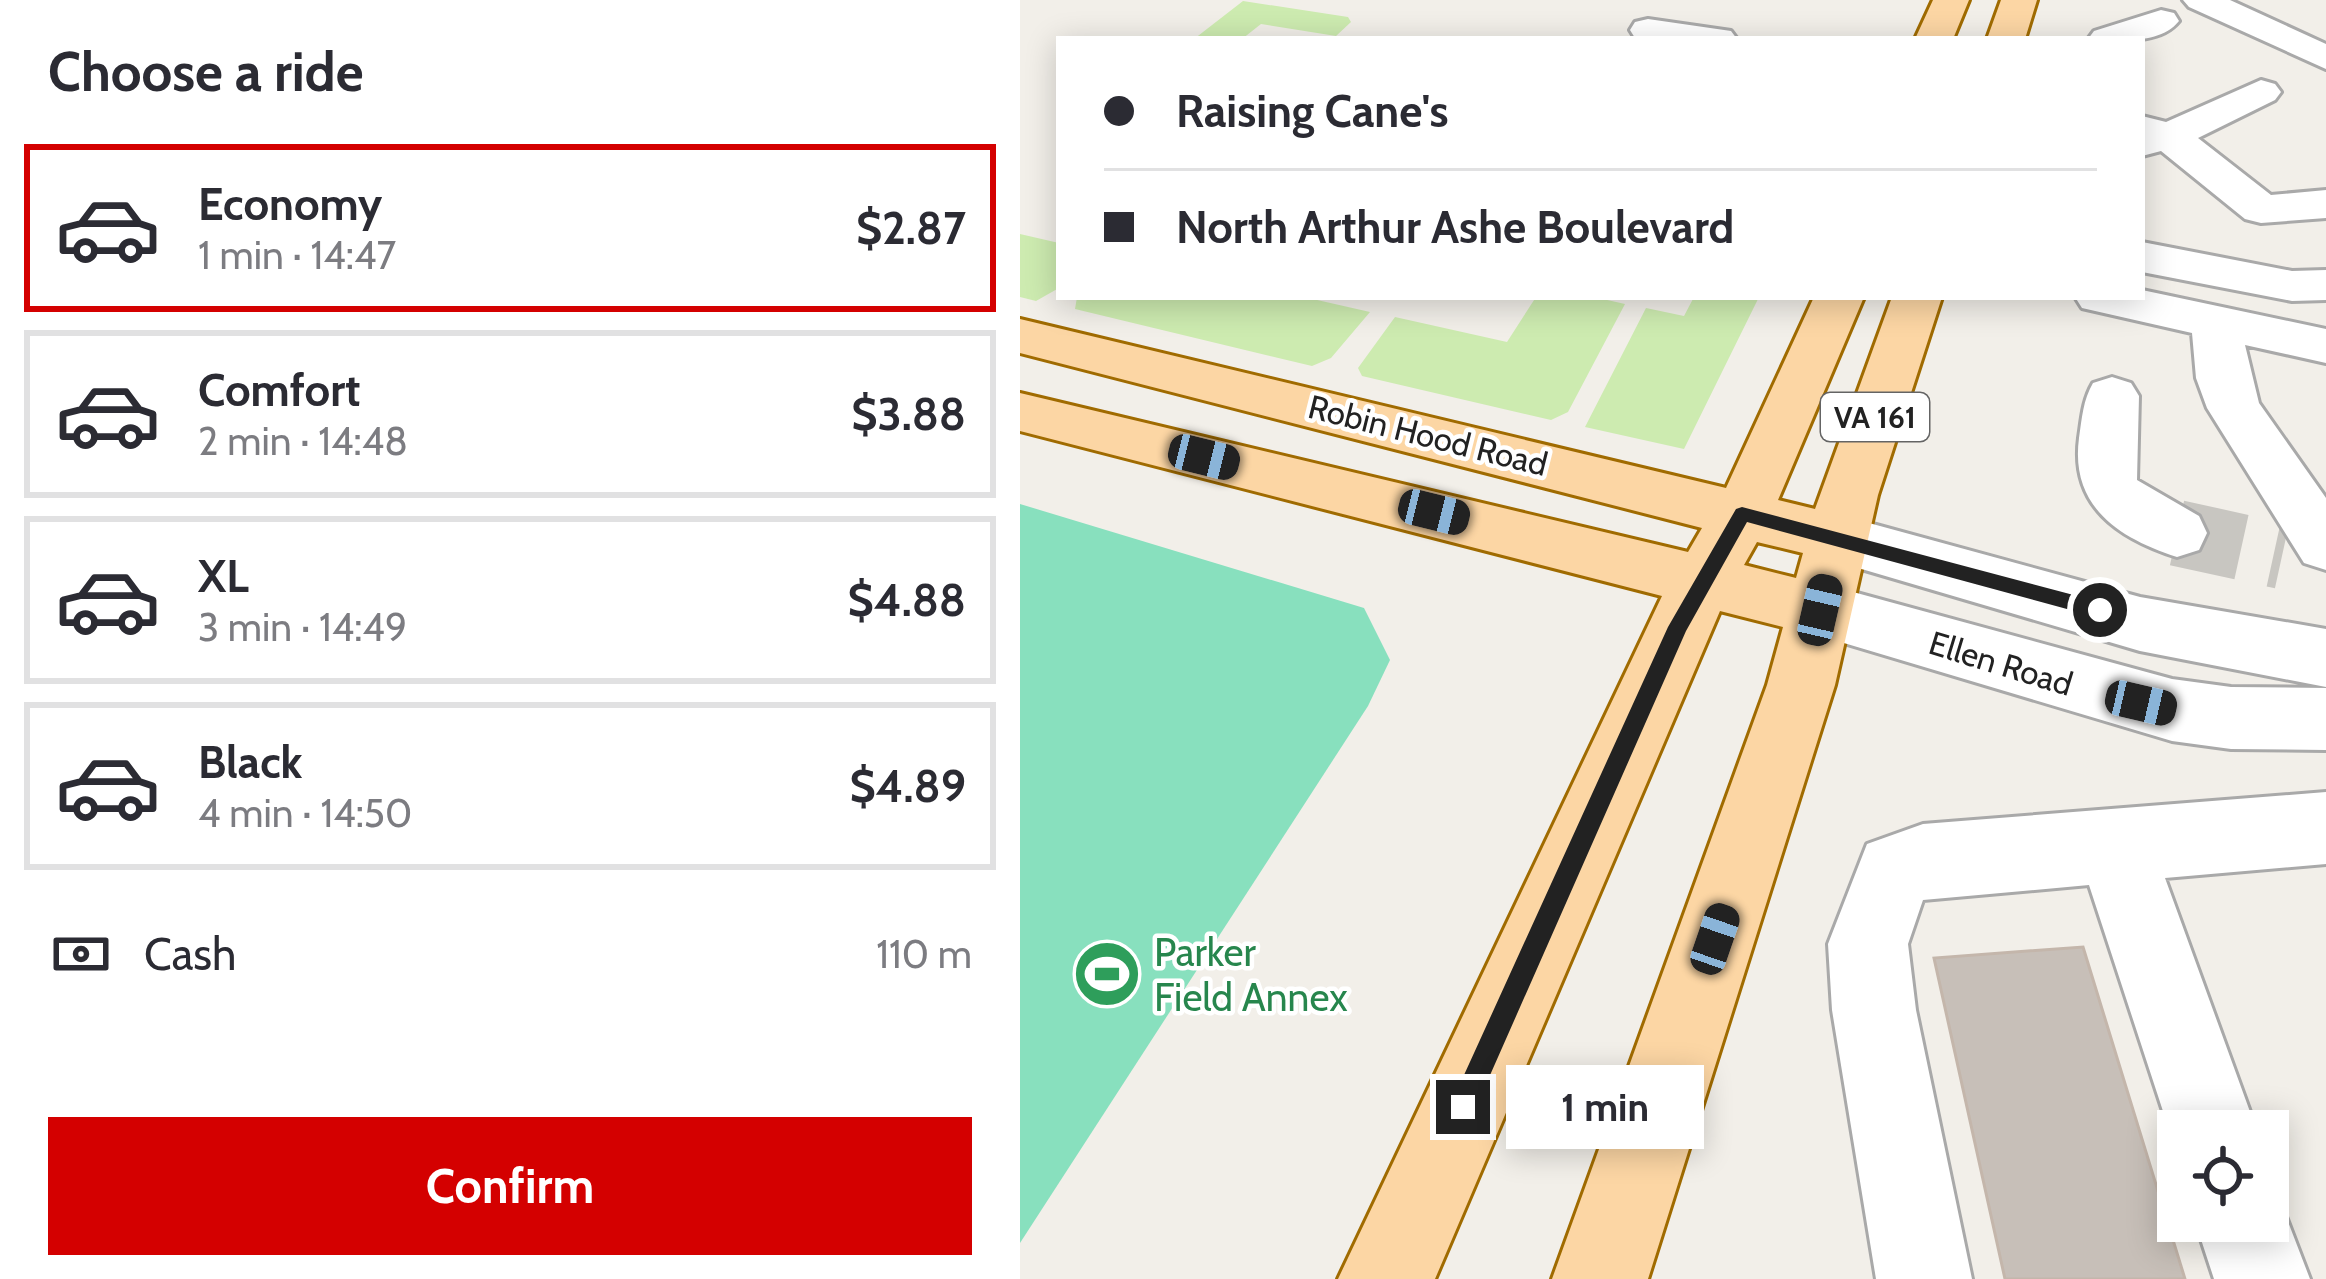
<!DOCTYPE html>
<html lang="en">
<head>
<meta charset="utf-8">
<style>
  :root { --surface:#fff; --page:#f7f7f7; --text:#2b2b33; --muted:#7c7c81; --line:#e1e1e2; --accent:#d40000 }
  body { margin:0; font-family:Cabin,sans-serif; background:var(--page); color:var(--text); height:100vh; display:flex; flex-direction:column; font-size:45px; white-space:nowrap }
  * { box-sizing:border-box; margin:0 }
  p { font-size:39px; color:var(--muted) }
  .icon { flex:none; width:66px; height:66px; fill:none; stroke:currentColor; stroke-width:2; stroke-linecap:round; stroke-linejoin:round }
  .map { position:relative; flex:1; overflow:hidden }
  .details { display:flex; flex-direction:column; background:var(--surface); width:1020px }
  .details>* { flex:none }
  .guide { position:absolute; left:36px; top:36px; width:1089px; height:264px; border-radius:0px; box-shadow:0 6px 30px #0003; display:grid; align-content:center; height:264px; padding:0 48px; background:var(--surface) }
  .fabs { position:absolute; left:1137px; top:1110px; display:grid; gap:24px }
  .fabs a { display:grid; place-items:center; width:132px; height:132px; border-radius:0px; background:var(--surface); box-shadow:0 6px 30px #0003; font-size:60px }
  .end { position:absolute; width:54px; height:54px; margin:-27px; border:15px solid #222; background:#fff; box-shadow:0 0 0 6px #fff }
  .from { border-radius:50% }
  .bubble { position:absolute; height:84px; border-radius:0px; background:var(--surface); box-shadow:0 6px 30px #0003; font-size:39px; font-weight:700; line-height:84px; text-align:center }
  .car { position:absolute; width:36px; height:72px; margin:-36px -18px; border-radius:15px; box-shadow:0 0 9px 3px #0007; background:linear-gradient(#222 24%,#8ab4d8 0 40%,#222 0 76%,#8ab4d8 0 86%,#222 0) }
  .guide b { display:flex; align-items:center; gap:42px; height:114px; font-size:45px }
  .guide b+b { border-top:3px solid var(--line) }
  .guide i { width:30px; height:30px; background:var(--text) }
  ul { padding:0; list-style:none }
  li { display:flex; align-items:center; gap:36px; height:168px; margin:0 24px 18px; padding:0 24px; border:6px solid var(--line); border-radius:0px }
  li div { flex:1 }
  li b { display:block; font-size:45px }
  li em { font-style:normal; font-weight:700 }
  li.current { border-color:var(--accent) }
  li>.icon { width:108px; height:108px; stroke-width:1.5 }
  h2 { padding:0 48px; font-size:54px; line-height:144px }
  .pay { display:flex; align-items:center; gap:30px; height:132px; padding:0 48px; font-size:45px }
  .pay p { margin-inline-start:auto }
  .button { display:flex; gap:24px; margin-top:auto; padding:24px 48px }
  .button a { flex:1; height:138px; border-radius:0px; background:var(--accent); color:#fff; font-size:48px; font-weight:700; line-height:138px; text-align:center }
  main { display:flex; flex:1; min-height:0 }
  .map>svg:first-child { display:block }
</style>
</head>
<body>
<main>
<section class="details">
<h2>Choose a ride</h2>
<ul>
<li class="current"><svg class="icon" aria-label="car" viewBox="0 0 24 24"><path d="M5 17H2v-5l4-1 3-4h7l3 4 3 1v5h-3M9 17h6M6 11h13"/><circle cx="7" cy="17" r="2"/><circle cx="17" cy="17" r="2"/></svg><div><b>Economy</b><p>1 min · 14:47</p></div><em>$2.87</em></li>
<li><svg class="icon" aria-label="car" viewBox="0 0 24 24"><path d="M5 17H2v-5l4-1 3-4h7l3 4 3 1v5h-3M9 17h6M6 11h13"/><circle cx="7" cy="17" r="2"/><circle cx="17" cy="17" r="2"/></svg><div><b>Comfort</b><p>2 min · 14:48</p></div><em>$3.88</em></li>
<li><svg class="icon" aria-label="car" viewBox="0 0 24 24"><path d="M5 17H2v-5l4-1 3-4h7l3 4 3 1v5h-3M9 17h6M6 11h13"/><circle cx="7" cy="17" r="2"/><circle cx="17" cy="17" r="2"/></svg><div><b>XL</b><p>3 min · 14:49</p></div><em>$4.88</em></li>
<li><svg class="icon" aria-label="car" viewBox="0 0 24 24"><path d="M5 17H2v-5l4-1 3-4h7l3 4 3 1v5h-3M9 17h6M6 11h13"/><circle cx="7" cy="17" r="2"/><circle cx="17" cy="17" r="2"/></svg><div><b>Black</b><p>4 min · 14:50</p></div><em>$4.89</em></li>
</ul>
<div class="pay"><svg class="icon" aria-label="cash" viewBox="0 0 24 24"><path d="M3 7h18v10H3z"/><circle cx="12" cy="12" r="2"/></svg>Cash<p>110 m</p></div>
<div class="button"><a>Confirm</a></div>
</section>
<div class="map">
<svg width="1306" height="1279" viewBox="0 0 1306 1279">
  <rect width="100%" height="100%" fill="#f2efe9"/>
  <path fill="#cdebb0" d="M223,1L328,17L331,22L316,36L241,24L222,39H174Z
    M0,234L39,243V288L16,301L0,297Z
    M57,297H284L350,312L311,358L292,366L55,309Z
    M516,297H574L605,304L548,412L531,420L342,376L338,368L375,317L487,342Z
    M674,297H739L664,449L565,427L626,308L664,316Z"/>
  <path fill="#88e0be" d="M0,504L344,608L370,660L348,706L0,1243Z"/>
  <path fill="#c7bfb8" stroke="#c4b6ab" stroke-width="3" d="M1063,947L1165,1279H985L914,958Z"/>
  <g fill="none" stroke-linecap="round" stroke-linejoin="round">
    <path stroke="#c8c6c1" stroke-width="66" stroke-dasharray="66 33" stroke-linecap="butt" d="M1157,533L1262,556"/>
    <defs>
      <path id="minor" d="M1163,0H1210L1306,44V69L1169,7Z
        M1141,10L1154,13L1159,21C1139,46 1098,39 1068,39L1074,31Z
        M628,19L711,31L717,39L615,38L610,30L615,22Z
        M1241,80L1255,84L1261,92L1255,100L1178,138L1251,195L1306,190V218L1241,223L1225,219L1141,151L1122,156V116L1146,122Z
        M1122,242L1272,271L1306,270V300L1272,301L1122,272Z
        M1122,290L1306,329V363L1225,345L1239,403L1306,498V570L1284,563L1187,408L1176,378L1172,333L1062,308L1055,297H1122Z
        M1092,377L1111,383L1119,396L1117,480L1179,516L1187,533L1179,550L1157,557C1098,538 1050,506 1059,438C1062,418 1063,400 1073,383Z
        M816,514L1120,597L1306,629V687L1120,651L794,555L785,538L794,521Z
        M800,583L1152,679L1211,687L1306,688V750L1211,749L1152,741L777,629L768,610L777,591Z
        M1306,792V864L1145,878L1237,1131H1158V1157L1069,885L903,900L888,944L896,1010L952,1279H856L812,1010L808,944L847,844L903,824Z
        M1248,1185L1255,1188L1290,1279H1194L1175,1221H1248Z"/>
      <path id="major" d="M913,0H949L933,39H895Z
        M981,0H1017L1005,39H967Z
        M794,297H844L758,500L795,509L872,297H922L858,495L815,685L628,1279H532L747,685L763,627L700,611L415,1279H318L642,596L0,431V393L668,552L682,528L0,353V319L706,488ZM737,542L783,553L776,578L724,565Z"/>
    </defs>
    <use href="#minor" stroke="#a9a9a9" stroke-width="6"/>
    <use href="#major" stroke="#a06b00" stroke-width="6"/>
    <use href="#minor" fill="#fff" fill-rule="evenodd"/>
    <use href="#major" fill="#fcd6a4" fill-rule="evenodd"/>
  </g>
  <path fill="#222" d="M722,507L1080,602L1090,610L1080,618L727,522L666,631L452,1116L443,1120L434,1116L430,1107L434,1097L648,627L716,509Z"/>
  <defs>
    <symbol id="stadium-disc" viewBox="-11 -11 22 22"><circle r="9.5" fill="#2e9e5b" stroke="#fff"/><path d="M0-5a6.5 5 0 1 0 0 10a6.5 5 0 1 0 0-10ZM-3.5-1.8h7v3.6h-7Z" fill="#fff"/></symbol>
  </defs>
  <g fill-rule="evenodd">
    <use href="#stadium-disc" x="49" y="936" width="76" height="76"/>
  </g>
  <g text-anchor="middle" dominant-baseline="central" stroke-width="9" stroke-linejoin="round" paint-order="stroke">
    <rect fill="#fff" stroke="#646464" stroke-width="3" x="801" y="393" width="108" height="48" rx="9"/>
    <g font-size="30" font-weight="bold" fill="#222">
      <text x="855" y="417">VA 161</text>
    </g>
    <g font-size="33" fill="#222" stroke="#fff">
      <text transform="translate(408 435) rotate(14)">Robin Hood Road</text>
      <text transform="translate(981 663) rotate(17)">Ellen Road</text>
    </g>
    <g font-size="39" fill="#27864d" stroke="#fff" text-anchor="start">
      <text x="134" y="952">Parker<tspan x="134" dy="45">Field Annex</tspan></text>
    </g>
  </g>
</svg>
<div class="fabs">
<a><svg class="icon" aria-label="locate" viewBox="0 0 24 24"><circle cx="12" cy="12" r="6"/><path d="M12 2v4M12 18v4M2 12h4M18 12h4"/></svg></a>
</div>
<i class="end from" style="left:1080px;top:610px"></i>
<i class="end" style="left:443px;top:1107px"></i>
<div class="bubble" style="left:486px;top:1065px;width:198px">1 min</div>
<i class="car" style="left:184px;top:457px;rotate:104deg"></i>
<i class="car" style="left:414px;top:512px;rotate:104deg"></i>
<i class="car" style="left:800px;top:610px;rotate:13deg"></i>
<i class="car" style="left:1121px;top:703px;rotate:103deg"></i>
<i class="car" style="left:695px;top:939px;rotate:19deg"></i>
<div class="guide">
<b><i class="from"></i>Raising Cane's</b>
<b><i></i>North Arthur Ashe Boulevard</b>
</div>
</div>
</main>
</body>
</html>
